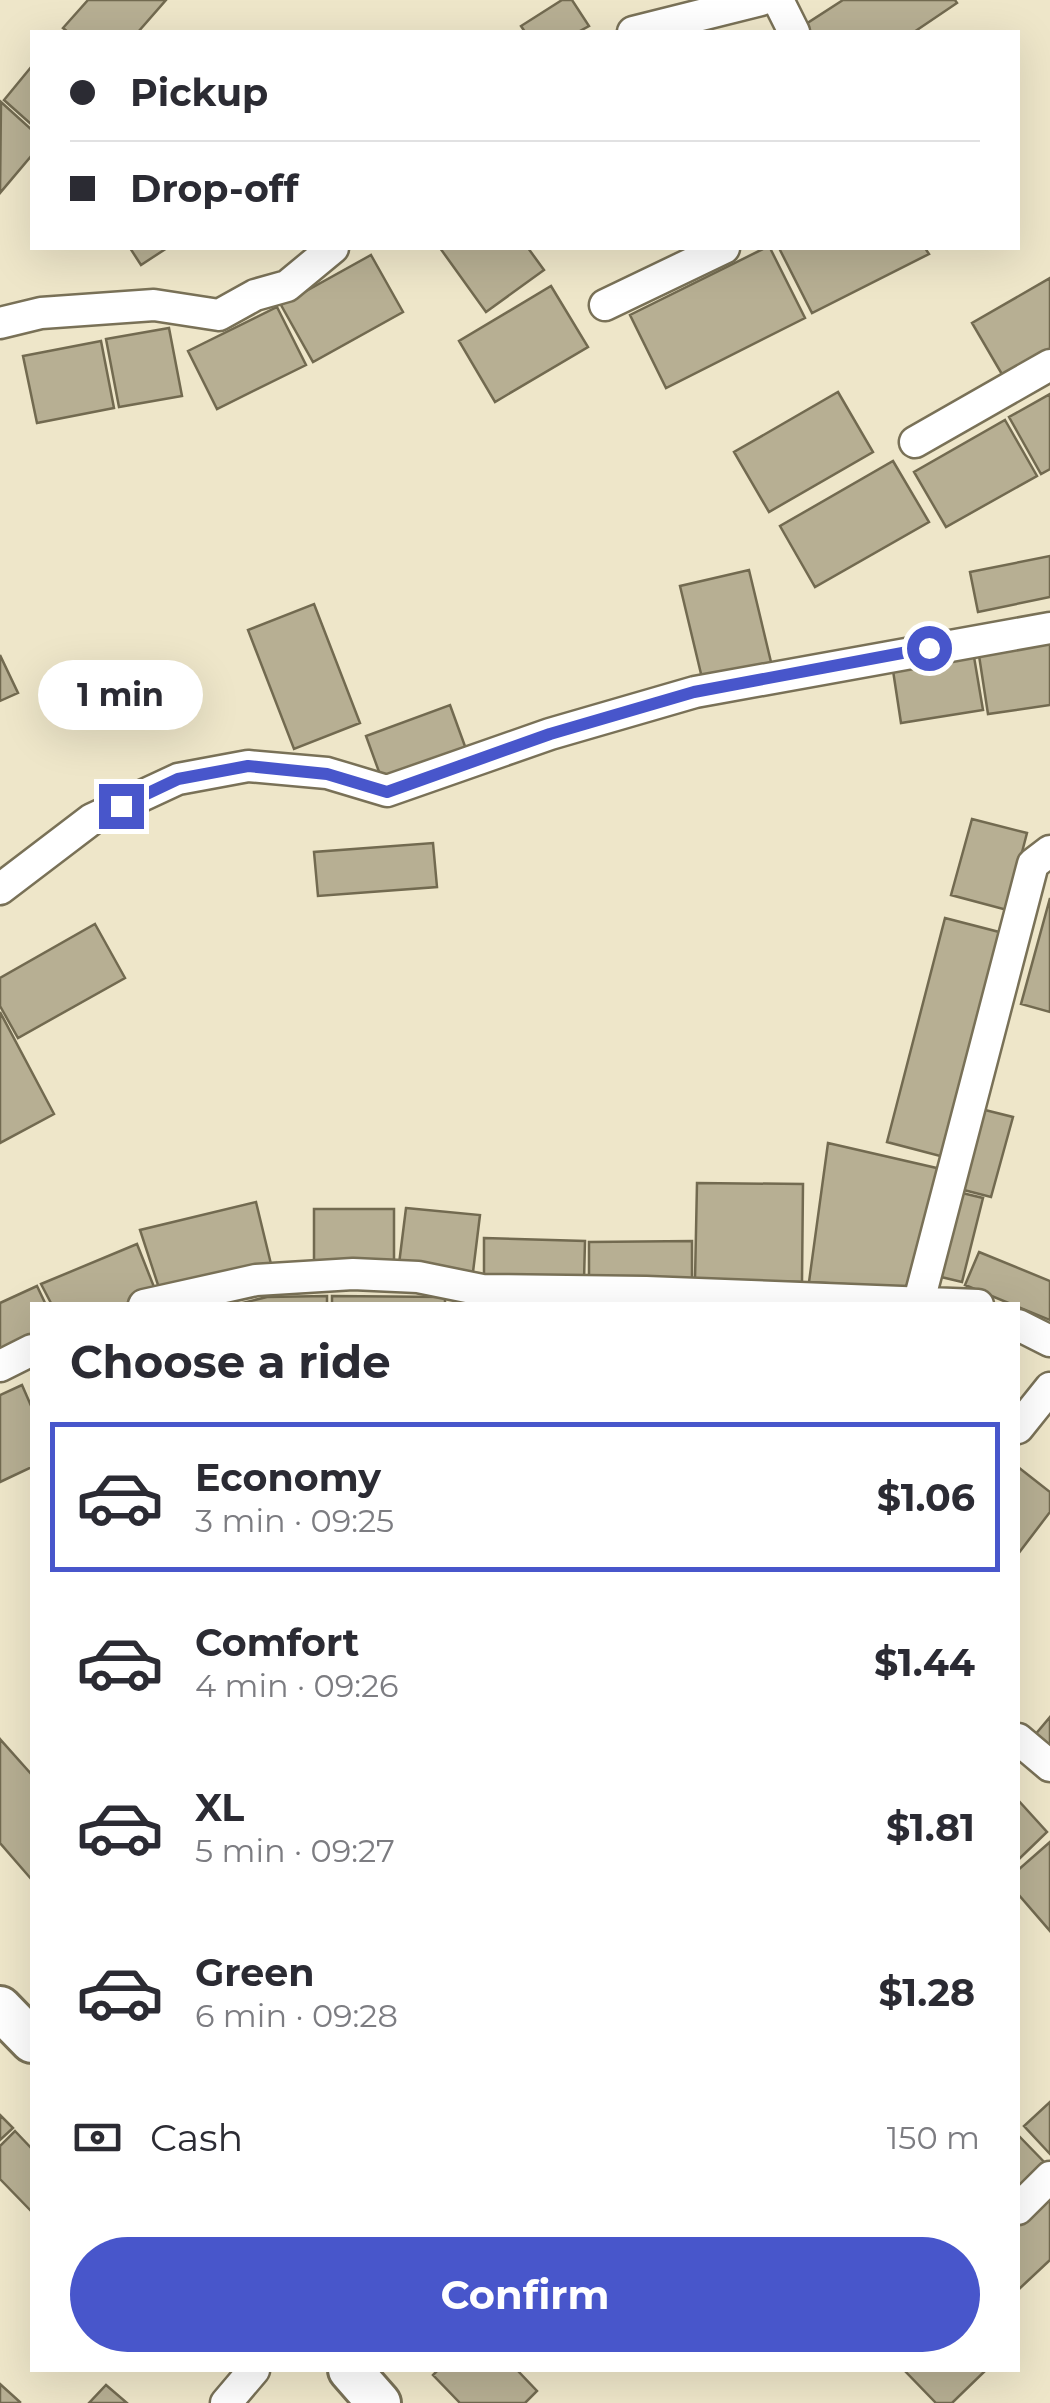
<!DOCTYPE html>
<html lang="en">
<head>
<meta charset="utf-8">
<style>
  :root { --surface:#fff; --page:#f7f7f7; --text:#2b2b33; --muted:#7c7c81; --line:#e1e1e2; --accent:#4856cb }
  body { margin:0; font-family:Montserrat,sans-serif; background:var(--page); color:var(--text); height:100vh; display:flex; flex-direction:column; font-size:38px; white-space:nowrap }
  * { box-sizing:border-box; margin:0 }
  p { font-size:32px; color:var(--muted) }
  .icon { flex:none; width:55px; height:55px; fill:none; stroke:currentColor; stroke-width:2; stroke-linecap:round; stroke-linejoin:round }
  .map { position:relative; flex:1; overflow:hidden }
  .sheet { position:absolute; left:30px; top:1302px; width:990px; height:1070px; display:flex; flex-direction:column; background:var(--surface); border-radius:0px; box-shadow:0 10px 40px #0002 }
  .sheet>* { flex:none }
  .top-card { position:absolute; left:30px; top:30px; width:990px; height:220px; border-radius:0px; box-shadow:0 10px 40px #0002; display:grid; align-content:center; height:220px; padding:0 40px; background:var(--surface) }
  .end { position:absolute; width:45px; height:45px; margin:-22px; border:12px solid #4856cb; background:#fff; box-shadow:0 0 0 5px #fff }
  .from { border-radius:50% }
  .bubble { position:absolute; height:70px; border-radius:35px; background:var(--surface); box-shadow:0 10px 40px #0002; font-size:32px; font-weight:700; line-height:70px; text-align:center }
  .top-card b { display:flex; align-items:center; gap:35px; height:95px; font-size:38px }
  .top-card b+b { border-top:2px solid var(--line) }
  .top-card i { width:25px; height:25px; background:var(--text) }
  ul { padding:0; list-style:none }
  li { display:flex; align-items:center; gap:30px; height:150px; margin:0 20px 15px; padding:0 20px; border:5px solid transparent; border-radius:0px }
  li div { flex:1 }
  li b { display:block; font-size:38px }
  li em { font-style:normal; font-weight:700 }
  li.on { border-color:var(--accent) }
  li>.icon { width:90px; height:90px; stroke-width:1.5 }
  h2 { padding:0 40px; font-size:45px; line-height:120px }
  .pay { display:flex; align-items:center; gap:25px; height:110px; padding:0 40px; font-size:38px }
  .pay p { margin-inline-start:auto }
  .action { display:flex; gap:20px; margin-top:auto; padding:20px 40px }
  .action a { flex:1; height:115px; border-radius:60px; background:var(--accent); color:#fff; font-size:40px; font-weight:700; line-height:115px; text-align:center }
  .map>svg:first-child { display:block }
</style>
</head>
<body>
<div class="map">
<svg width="1050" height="2403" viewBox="0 0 1050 2403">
  <rect width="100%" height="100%" fill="#eee6c9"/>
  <path fill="#b7af93" stroke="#726a50" stroke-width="2.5" d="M88,0H166L138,32H68L63,28Z
    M562,0H572L589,26L578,32H525L521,26Z
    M843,0H955L957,3L914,32H811L806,24Z
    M32,66V125L4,100Z
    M1,102L32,130V155L0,193Z
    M130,248H167L141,265Z
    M440,248H528L544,270L486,312Z
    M765,248H770L805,318L666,388L630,315Z
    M779,248H925L929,254L812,313Z
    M371,255L403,312L313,362L281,305Z
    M1050,278V349L1003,376L972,323Z
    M551,286L588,347L495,402L459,341Z
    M277,307L306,365L217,409L188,351Z
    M169,328L182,396L119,407L106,339Z
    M101,341L114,408L37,423L23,356Z
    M838,392L873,452L769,512L734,452Z
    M1050,394V469L1041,474L1009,417Z
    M1005,420L1037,476L946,527L914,472Z
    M893,461L929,522L815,587L780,526Z
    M1050,556V597L978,612L970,572Z
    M749,570L771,662L702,678L680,586Z
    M314,604L360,723L294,749L248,630Z
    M1050,639V705L988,714L978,649Z
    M973,651L983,710L901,723L892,664Z
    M0,655L18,693L0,701Z
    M450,705L466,749L382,780L366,736Z
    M972,819L1027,833L1007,910L951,895Z
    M433,843L437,887L318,896L314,852Z
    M1050,898V1012L1021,1004Z
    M945,918L1003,933L944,1157L887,1142Z
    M95,924L125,978L18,1038L0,1006V978Z
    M0,1012L54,1114L0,1143Z
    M981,1109L1013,1117L991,1197L960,1189Z
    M828,1143L941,1169L911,1288L809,1282Z
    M697,1183L803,1184L802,1282L695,1280Z
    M958,1192L983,1198L962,1282L937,1276Z
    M256,1202L271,1264L160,1291L140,1230Z
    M406,1208L480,1215L473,1272L399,1264Z
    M314,1209H394V1264L314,1265Z
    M484,1238L585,1241L584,1281L484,1279Z
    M692,1241V1280L589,1281V1242Z
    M137,1244L156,1292L122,1305H52L41,1284Z
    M979,1252L1050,1281V1320L965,1285Z
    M37,1286L46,1305H32V1343L0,1359V1303Z
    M327,1296V1305H234L267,1297Z
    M332,1296L445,1297V1305H332Z
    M22,1385L32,1408V1467L0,1482V1395Z
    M1018,1467L1050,1492V1512L1018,1554Z
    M1050,1717V1749L1034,1736Z
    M0,1739L32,1775V1880L0,1843Z
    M1018,1800L1047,1832L1018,1860Z
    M1050,1842V1931L1018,1894V1870Z
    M1050,2102V2154L1024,2126Z
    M0,2115L13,2128L0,2140Z
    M15,2131L32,2149V2212L0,2179V2146Z
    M1018,2135L1050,2168L1018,2200Z
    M1050,2187V2260L1018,2290V2218Z
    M438,2370H517L537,2391L525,2403H460L433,2375Z
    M904,2370H986L952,2403H936Z
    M0,2384L20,2402L19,2403H0Z
    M106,2385L127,2403H89Z"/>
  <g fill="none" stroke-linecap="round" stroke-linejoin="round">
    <defs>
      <path id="street" d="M778,0L794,32
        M633,32L761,0
        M605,305L724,248
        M0,323L41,313L154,305L219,315L255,295L287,286L333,248
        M915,442L1050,365
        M0,889L92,819L178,779L248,766L327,773L387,791L550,734L695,692L1050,628
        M919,1301L1033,864L1050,851
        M144,1305L256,1280L353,1274L418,1277L482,1290L646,1292L978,1305
        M1018,1325L1050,1341
        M0,1366L32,1350
        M1018,1428L1050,1388
        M1018,1739L1050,1766
        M1018,2209L1050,2177
        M226,2403L254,2370"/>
      <path id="secondary" d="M0,2008L32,2041
        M350,2370L379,2403"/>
    </defs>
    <use href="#street" stroke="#797157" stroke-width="35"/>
    <use href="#secondary" stroke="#797157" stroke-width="48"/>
    <use href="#street" stroke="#fff" stroke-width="30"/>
    <use href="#secondary" stroke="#fff" stroke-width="42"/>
  </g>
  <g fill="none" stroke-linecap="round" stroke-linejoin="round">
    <path stroke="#4856cb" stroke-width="12" d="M121,806L178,779L248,766L327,774L387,792L550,734L694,692L929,648"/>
  </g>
</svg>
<i class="end from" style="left:929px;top:648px"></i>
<i class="end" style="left:121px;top:806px"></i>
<div class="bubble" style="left:38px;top:660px;width:165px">1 min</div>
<div class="top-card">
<b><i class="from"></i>Pickup</b>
<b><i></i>Drop-off</b>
</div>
<section class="sheet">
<h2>Choose a ride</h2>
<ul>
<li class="on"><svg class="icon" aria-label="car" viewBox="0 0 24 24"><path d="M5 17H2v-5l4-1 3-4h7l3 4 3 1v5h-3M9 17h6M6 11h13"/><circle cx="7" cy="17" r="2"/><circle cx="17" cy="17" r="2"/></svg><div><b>Economy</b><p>3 min · 09:25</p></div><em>$1.06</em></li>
<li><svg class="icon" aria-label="car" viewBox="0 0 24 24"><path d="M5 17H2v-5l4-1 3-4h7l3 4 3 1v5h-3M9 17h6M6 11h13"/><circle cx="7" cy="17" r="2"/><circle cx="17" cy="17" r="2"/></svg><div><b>Comfort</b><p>4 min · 09:26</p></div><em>$1.44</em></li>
<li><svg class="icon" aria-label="car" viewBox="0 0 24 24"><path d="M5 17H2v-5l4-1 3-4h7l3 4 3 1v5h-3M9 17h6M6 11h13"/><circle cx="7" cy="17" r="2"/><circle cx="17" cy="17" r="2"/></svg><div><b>XL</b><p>5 min · 09:27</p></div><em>$1.81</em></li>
<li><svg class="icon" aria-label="car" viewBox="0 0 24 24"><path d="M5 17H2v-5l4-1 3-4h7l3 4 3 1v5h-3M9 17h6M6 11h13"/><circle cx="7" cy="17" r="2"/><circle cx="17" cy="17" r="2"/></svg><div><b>Green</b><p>6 min · 09:28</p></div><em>$1.28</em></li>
</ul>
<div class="pay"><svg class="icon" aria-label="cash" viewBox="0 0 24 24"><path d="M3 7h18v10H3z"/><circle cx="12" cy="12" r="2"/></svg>Cash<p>150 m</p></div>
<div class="action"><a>Confirm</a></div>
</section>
</div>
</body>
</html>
